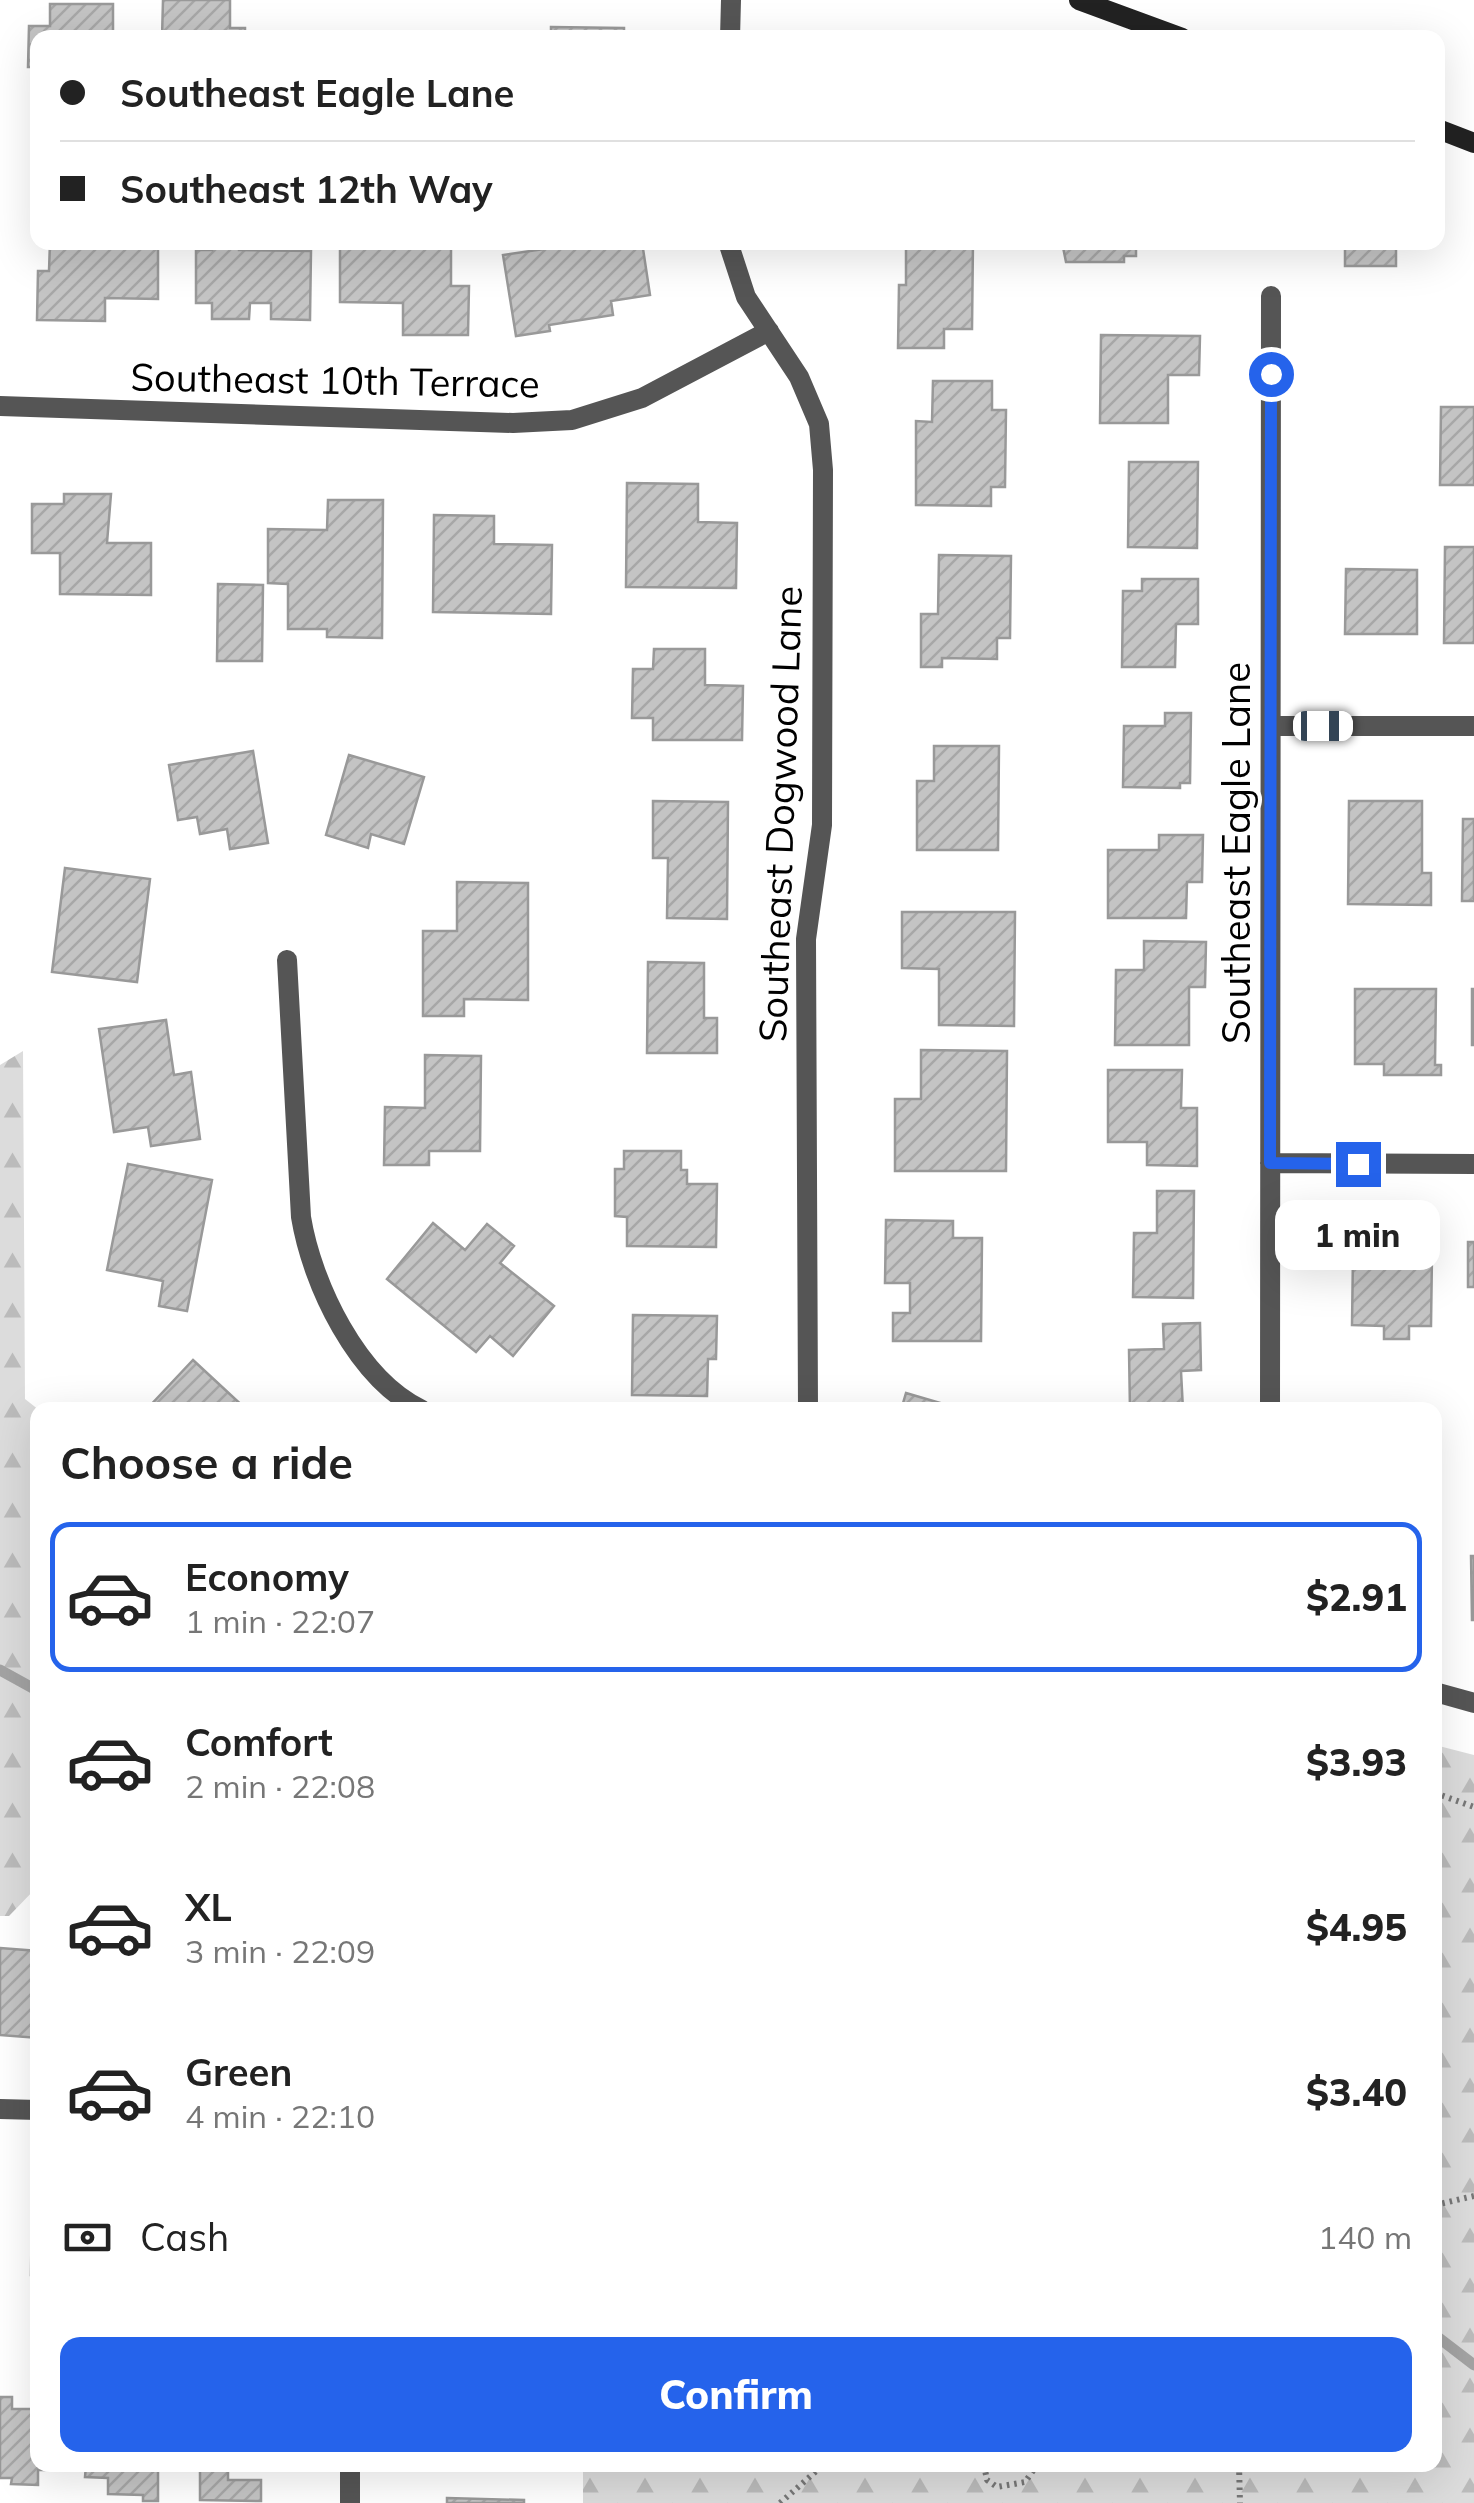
<!DOCTYPE html>
<html lang="en">
<head>
<meta charset="utf-8">
<style>
  :root { --surface:#fff; --page:#f2f2f2; --text:#222; --muted:#767676; --line:#e0e0e0; --accent:#2563eb }
  body { margin:0; font-family:Mulish,sans-serif; background:var(--page); color:var(--text); height:100vh; display:flex; flex-direction:column; font-size:38px; white-space:nowrap }
  * { box-sizing:border-box; margin:0 }
  p { font-size:32px; color:var(--muted) }
  .icon { flex:none; width:55px; height:55px; fill:none; stroke:currentColor; stroke-width:2; stroke-linecap:round; stroke-linejoin:round }
  .map { position:relative; flex:1; overflow:hidden }
  .details { position:absolute; left:30px; top:1402px; width:1412px; height:1070px; display:flex; flex-direction:column; background:var(--surface); border-radius:20px; box-shadow:0 10px 40px #0002 }
  .details>* { flex:none }
  .banner { position:absolute; left:30px; top:30px; width:1415px; height:220px; border-radius:20px; box-shadow:0 10px 40px #0002; display:grid; align-content:center; height:220px; padding:0 30px; background:var(--surface) }
  .end { position:absolute; width:45px; height:45px; margin:-22px; border:12px solid #2563eb; background:#fff; box-shadow:0 0 0 5px #fff }
  .from { border-radius:50% }
  .bubble { position:absolute; height:70px; border-radius:20px; background:var(--surface); box-shadow:0 10px 40px #0002; font-size:32px; font-weight:800; line-height:70px; text-align:center }
  .car { position:absolute; width:30px; height:60px; margin:-30px -15px; border-radius:12px; box-shadow:0 0 8px 2px #0007; background:linear-gradient(#fff 24%,#345 0 40%,#fff 0 76%,#345 0 86%,#fff 0) }
  .banner b { display:flex; align-items:center; gap:35px; height:95px; font-size:38px }
  .banner b+b { border-top:2px solid var(--line) }
  .banner i { width:25px; height:25px; background:var(--text) }
  ul { padding:0; list-style:none }
  li { display:flex; align-items:center; gap:30px; height:150px; margin:0 20px 15px; padding:0 10px; border:5px solid transparent; border-radius:20px }
  li div { flex:1 }
  li b { display:block; font-size:38px }
  li em { font-style:normal; font-weight:800 }
  li.active { border-color:var(--accent) }
  li>.icon { width:90px; height:90px; stroke-width:1.5 }
  h2 { padding:0 30px; font-size:45px; line-height:120px }
  .pay { display:flex; align-items:center; gap:25px; height:110px; padding:0 30px; font-size:38px }
  .pay p { margin-inline-start:auto }
  .primary-button { display:flex; gap:20px; margin-top:auto; padding:20px 30px }
  .primary-button a { flex:1; height:115px; border-radius:20px; background:var(--accent); color:#fff; font-size:40px; font-weight:800; line-height:115px; text-align:center }
  .map>svg:first-child { display:block }
</style>
</head>
<body>
<div class="map">
<svg width="1474" height="2503" viewBox="0 0 1474 2503">
  <defs>
    <pattern id="forest-firs" width="22" height="20" patternUnits="userSpaceOnUse" patternTransform="scale(2.5)"><rect width="22" height="20" fill="#dcdcdc"/><path d="M5 1l3.5 6h-7zM16 11l3.5 6h-7z" fill="#bbb"/></pattern>
    <pattern id="building-hatch" width="6" height="6" patternUnits="userSpaceOnUse" patternTransform="scale(2.5)"><rect width="6" height="6" fill="#c4c4c4"/><path d="M-1 1l2-2M0 6l6-6M5 7l2-2" fill="none" stroke="#a7a7a7"/></pattern>
  </defs>
  <rect width="100%" height="100%" fill="#fff"/>
  <path fill="url(#forest-firs)" d="M23,1051L25,1399L39,1410L38,1886L9,1916H0V1065Z
    M1435,1745L1474,1755V2503H583V2465H1435Z"/>
  <g fill="none" stroke-linecap="round" stroke-linejoin="round">
    <path stroke="#a3a3a3" stroke-width="11" d="M0,1670L38,1691
      M1435,2335L1474,2365"/>
  </g>
  <path fill="url(#building-hatch)" stroke="#999" stroke-width="2.5" d="M163,0H230V28H245V38H162Z
    M50,4H113V38H38V67H28L29,26H50Z
    M551,27L624,28V38H551Z
    M50,242H158V299L105,298V321L37,320L38,271H49Z
    M212,242H239V250L311,251L310,320L271,319V303H250L249,319H212V303H196V250H212Z
    M340,242H451V286H469L468,335H403V303L340,302Z
    M557,242H642L650,295L611,301L613,315L549,325L550,331L516,336L503,255L558,247Z
    M906,242H973L972,329H944V348H898L899,285H906Z
    M1062,242H1136V256H1124V262H1066Z
    M1195,242H1249V247H1195Z
    M1345,242H1396V266H1345Z
    M1101,335L1200,336L1199,375H1168V423H1100Z
    M933,381H992V410H1006L1005,487H991V506L916,505V421L932,422Z
    M1441,407H1474V485H1440Z
    M1129,462H1198L1197,548L1128,547Z
    M627,483L698,484V522L737,523L736,588L626,587Z
    M64,494H111L107,543H151V595L60,594V553H32V504H64Z
    M328,500H383L382,638L327,637V629H288V584L268,583V529L327,530Z
    M434,515L494,516V544L552,545L551,614L433,612Z
    M1445,547H1474V643H1444Z
    M939,555L1011,556L1010,638H997V659L942,658V667H921V614H938Z
    M1346,569L1417,570V634H1345Z
    M1142,579H1198V624H1176L1175,667H1122L1123,591H1142Z
    M218,584L263,585L262,661H217Z
    M654,649H705V685L743,686L742,740H653V718H632L633,669H653Z
    M1165,713H1191L1190,783H1180V788L1123,787L1124,726H1165Z
    M934,746H999L998,850H917V781H934Z
    M253,751L268,843L230,849L227,829L200,834L197,817L178,820L169,765Z
    M349,755L424,777L404,844L371,834L368,848L326,835Z
    M653,801L728,802L727,919L667,918L668,858H653Z
    M1349,801H1422V873H1431V905L1348,904Z
    M1463,819H1474V901H1462Z
    M1159,835H1203L1202,882H1187L1186,918H1108V850H1159Z
    M65,868L150,879L137,982L52,972Z
    M457,882L528,883V1000L464,999V1016H423V931H457Z
    M902,912H1015L1014,1026L939,1025V969L902,968Z
    M1144,941L1206,942L1205,987H1189V1045H1115L1116,970H1144Z
    M648,962L704,963V1018H717V1053H647Z
    M1355,989H1436L1435,1065H1441V1075H1384V1064H1355Z
    M1472,989H1474V1045H1472Z
    M166,1020L174,1075L191,1072L200,1139L151,1146L148,1127L114,1132L99,1029Z
    M921,1050L1007,1051L1006,1171H895V1099H921Z
    M425,1055L481,1056L480,1151H429V1165H384L385,1107L425,1108Z
    M1108,1070H1182L1181,1108H1197V1166L1147,1165V1142H1108Z
    M624,1151H681V1170H687V1184H717L716,1247L627,1246V1217L615,1216V1169H624Z
    M128,1164L212,1180L187,1311L159,1306L163,1281L107,1270Z
    M1157,1191H1194L1193,1298L1133,1297L1134,1233H1157Z
    M886,1220L953,1221V1238H982L981,1341H893V1313H910V1283H885Z
    M433,1223L465,1250L487,1224L514,1246L500,1263L554,1306L513,1356L490,1336L476,1352L387,1279Z
    M1383,1240H1424V1254H1432L1431,1326H1409V1339H1384V1326L1352,1325L1353,1254H1383Z
    M1468,1242H1474V1287H1468Z
    M633,1315L717,1316L716,1359H708L707,1396L632,1395Z
    M1200,1323L1201,1370L1181,1371L1183,1410H1130L1129,1350L1164,1349L1163,1324Z
    M193,1360L247,1410H146Z
    M906,1393L964,1410H901Z
    M1471,1556H1474V1620H1472Z
    M0,1948L38,1951V2038L0,2035Z
    M32,2199H38V2275H31Z
    M0,2397H12V2409H38V2465H53V2470H38V2485L11,2484L12,2478H0Z
    M86,2465H158V2501H143V2495L108,2494V2478L85,2477Z
    M200,2465H258L228,2466V2480H261V2501L200,2500Z
    M447,2498L524,2500V2503H447Z"/>
  <g fill="none" stroke-linecap="round" stroke-linejoin="round">
    <path stroke="#777" stroke-width="6" stroke-dasharray="2.5 5" stroke-linecap="butt" d="M1435,1793L1474,1807
      M1435,2205L1474,2196
      M889,2465L918,2468L923,2465
      M984,2465L987,2480L997,2487L1025,2482L1037,2465
      M1239,2465L1240,2503
      M780,2503L822,2466L828,2465"/>
    <path stroke="#555" stroke-width="20" d="M730,38L731,0
      M728,242L746,297L799,377L819,424L823,470L822,825L806,939L808,1410
      M0,406L513,423L572,420L642,398L769,331
      M1271,726H1474
      M287,960L301,1217C312,1284 357,1379 422,1410
      M1270,1163L1474,1164
      M1270,1410L1271,296
      M1435,1692L1474,1703
      M0,2109L38,2110
      M350,2503V2465"/>
    <path stroke="#222" stroke-width="20" d="M1079,0L1182,38
      M1438,129L1474,143"/>
  </g>
  <g fill="none" stroke-linecap="round" stroke-linejoin="round">
    <path stroke="#2563eb" stroke-width="12" d="M1271,374L1270,1163L1358,1164"/>
  </g>
  <g text-anchor="middle" dominant-baseline="central" stroke-width="8" stroke-linejoin="round" paint-order="stroke">
    <g font-size="38" fill="#000" stroke="#fff">
      <text transform="translate(335 380) rotate(1)">Southeast 10th Terrace</text>
      <text transform="translate(780 814) rotate(-88)">Southeast Dogwood Lane</text>
      <text transform="translate(1236 853) rotate(-90)">Southeast Eagle Lane</text>
    </g>
  </g>
</svg>
<i class="end from" style="left:1271px;top:374px"></i>
<i class="end" style="left:1358px;top:1164px"></i>
<div class="bubble" style="left:1275px;top:1200px;width:165px">1 min</div>
<i class="car" style="left:1323px;top:726px;rotate:90deg"></i>
<div class="banner">
<b><i class="from"></i>Southeast Eagle Lane</b>
<b><i></i>Southeast 12th Way</b>
</div>
<section class="details">
<h2>Choose a ride</h2>
<ul>
<li class="active"><svg class="icon" aria-label="car" viewBox="0 0 24 24"><path d="M5 17H2v-5l4-1 3-4h7l3 4 3 1v5h-3M9 17h6M6 11h13"/><circle cx="7" cy="17" r="2"/><circle cx="17" cy="17" r="2"/></svg><div><b>Economy</b><p>1 min · 22:07</p></div><em>$2.91</em></li>
<li><svg class="icon" aria-label="car" viewBox="0 0 24 24"><path d="M5 17H2v-5l4-1 3-4h7l3 4 3 1v5h-3M9 17h6M6 11h13"/><circle cx="7" cy="17" r="2"/><circle cx="17" cy="17" r="2"/></svg><div><b>Comfort</b><p>2 min · 22:08</p></div><em>$3.93</em></li>
<li><svg class="icon" aria-label="car" viewBox="0 0 24 24"><path d="M5 17H2v-5l4-1 3-4h7l3 4 3 1v5h-3M9 17h6M6 11h13"/><circle cx="7" cy="17" r="2"/><circle cx="17" cy="17" r="2"/></svg><div><b>XL</b><p>3 min · 22:09</p></div><em>$4.95</em></li>
<li><svg class="icon" aria-label="car" viewBox="0 0 24 24"><path d="M5 17H2v-5l4-1 3-4h7l3 4 3 1v5h-3M9 17h6M6 11h13"/><circle cx="7" cy="17" r="2"/><circle cx="17" cy="17" r="2"/></svg><div><b>Green</b><p>4 min · 22:10</p></div><em>$3.40</em></li>
</ul>
<div class="pay"><svg class="icon" aria-label="cash" viewBox="0 0 24 24"><path d="M3 7h18v10H3z"/><circle cx="12" cy="12" r="2"/></svg>Cash<p>140 m</p></div>
<div class="primary-button"><a>Confirm</a></div>
</section>
</div>
</body>
</html>
